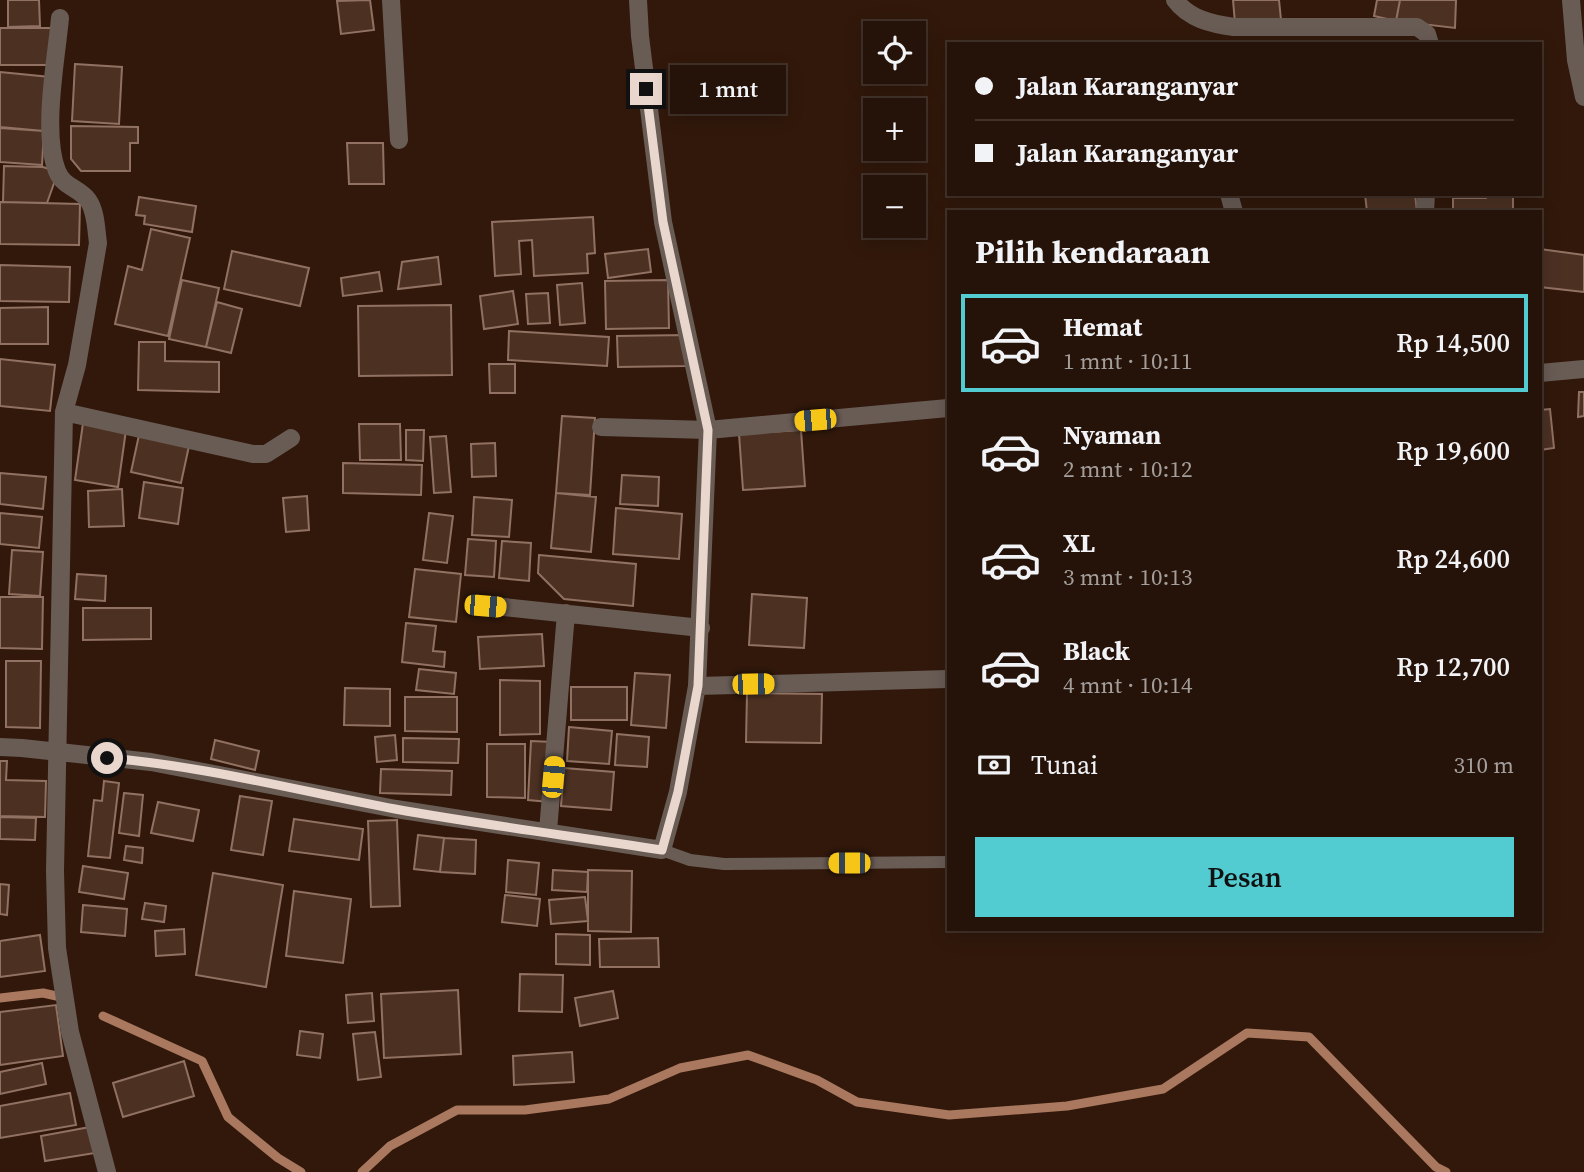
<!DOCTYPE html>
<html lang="id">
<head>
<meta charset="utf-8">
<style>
  :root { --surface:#251208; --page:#312016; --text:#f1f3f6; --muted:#a39e9c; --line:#423229; --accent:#52ccd0 }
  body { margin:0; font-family:"Source Serif 4",serif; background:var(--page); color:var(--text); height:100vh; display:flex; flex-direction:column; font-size:26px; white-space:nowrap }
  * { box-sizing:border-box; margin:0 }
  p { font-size:23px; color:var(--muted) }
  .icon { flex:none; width:38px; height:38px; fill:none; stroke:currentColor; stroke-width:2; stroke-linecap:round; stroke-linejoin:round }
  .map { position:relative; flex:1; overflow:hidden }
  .panel { position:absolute; left:947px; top:210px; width:595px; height:721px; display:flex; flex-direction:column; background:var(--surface); border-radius:0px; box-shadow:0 4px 18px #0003,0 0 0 2px var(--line) }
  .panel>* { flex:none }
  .banner { position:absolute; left:947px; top:42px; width:595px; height:154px; border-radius:0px; box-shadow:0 4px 18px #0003,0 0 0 2px var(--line); display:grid; align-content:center; height:154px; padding:0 28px; background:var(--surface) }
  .controls { position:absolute; left:863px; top:21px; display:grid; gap:14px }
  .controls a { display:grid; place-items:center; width:63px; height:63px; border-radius:0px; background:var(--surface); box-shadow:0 4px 18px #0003,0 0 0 2px var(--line); font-size:35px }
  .end { position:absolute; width:32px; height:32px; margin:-16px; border:9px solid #e9d7ce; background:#111; box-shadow:0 0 0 4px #111 }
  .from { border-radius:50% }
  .bubble { position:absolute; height:49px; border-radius:0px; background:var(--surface); box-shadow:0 4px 18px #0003,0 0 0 2px var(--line); font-size:23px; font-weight:600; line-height:49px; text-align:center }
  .car { position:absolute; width:21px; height:42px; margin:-21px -10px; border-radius:9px; box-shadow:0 0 5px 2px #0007; background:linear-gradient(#f5c518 24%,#345 0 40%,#f5c518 0 76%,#345 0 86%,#f5c518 0) }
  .banner b { display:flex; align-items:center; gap:24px; height:66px; font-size:26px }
  .banner b+b { border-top:2px solid var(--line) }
  .banner i { width:18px; height:18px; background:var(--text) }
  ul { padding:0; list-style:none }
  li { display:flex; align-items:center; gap:21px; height:98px; margin:0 14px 10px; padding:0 14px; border:4px solid transparent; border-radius:0px }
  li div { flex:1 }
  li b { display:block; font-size:26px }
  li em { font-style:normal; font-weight:600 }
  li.current { border-color:var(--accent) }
  li>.icon { width:63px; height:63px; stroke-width:1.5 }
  h2 { padding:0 28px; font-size:32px; line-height:84px }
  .pay { display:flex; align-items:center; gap:18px; height:77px; padding:0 28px; font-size:26px }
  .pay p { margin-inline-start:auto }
  .action { display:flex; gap:14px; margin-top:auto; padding:14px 28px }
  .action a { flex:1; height:80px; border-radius:0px; background:var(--accent); color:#111; font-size:28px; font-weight:600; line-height:80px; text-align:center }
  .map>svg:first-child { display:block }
</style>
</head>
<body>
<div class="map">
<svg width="1584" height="1172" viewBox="0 0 1584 1172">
  <rect width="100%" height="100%" fill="#31180b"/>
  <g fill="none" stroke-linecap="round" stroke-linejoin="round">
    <path stroke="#a9785e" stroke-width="9" d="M0,998L43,993L61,997
      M103,1016L202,1061L228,1117L278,1158L301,1172
      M362,1172L390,1146L457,1110H525L609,1099L680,1068L748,1055L817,1080L857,1102L949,1115L1067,1106L1163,1089L1247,1033L1309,1037L1436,1167L1446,1172"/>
  </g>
  <path fill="#4c3123" stroke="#917161" stroke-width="2" d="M8,0H39L40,26L8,27Z
    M370,0L374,30L341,34L337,1Z
    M1233,0H1279L1281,20L1235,23Z
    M1377,0H1400L1396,21L1374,16Z
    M1400,0H1456L1455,28L1396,21Z
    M0,28H54V65H0Z
    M75,64L122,67L119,124L72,121Z
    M0,72L50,77L44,131L0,127Z
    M71,126L138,127V143H130V171H81L71,159Z
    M0,128L44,131L42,165L0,162Z
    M347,143H383L384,184H349Z
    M4,166L43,167L58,172L47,203L3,202Z
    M1365,194H1415L1417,212H1367Z
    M1488,194H1513V212H1453V198H1486Z
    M139,197L196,206L192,232L144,224L145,216L136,215Z
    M0,202L80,204L79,245L0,244Z
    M593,217L595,253L587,254L588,273L534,276L532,240L519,241L521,274L495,276L492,222Z
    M151,229L190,238L168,336L115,324L128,266L142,270Z
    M648,249L651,272L608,278L605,254Z
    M1540,249L1584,255V292L1540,287Z
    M232,251L309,268L300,306L224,289Z
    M438,257L441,284L398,289L402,262Z
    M0,265L70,267L69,302L0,301Z
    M379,272L382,291L343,296L341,278Z
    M182,280L219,288L206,347L169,339Z
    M668,280L669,328L606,329L605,281Z
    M582,283L585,323L560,325L557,285Z
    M513,291L518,324L484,329L480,296Z
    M548,293L550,323L528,324L526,294Z
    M217,302L242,309L231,353L206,347Z
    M451,305L452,375L359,376L358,306Z
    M48,307V344H0V308Z
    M509,331L609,337L607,366L508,360Z
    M686,335V366L618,367L617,336Z
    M139,342H165V361L219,362V392L138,390Z
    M0,359L55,365L50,411L0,406Z
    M489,364H515V393H490Z
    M1579,392H1584V416L1578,417Z
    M1550,409L1554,448L1540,450V410Z
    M562,416L595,418L590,495L556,493Z
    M83,423L126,430L118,487L75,480Z
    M359,424H400L401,460H360Z
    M406,430H424L423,461L406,460Z
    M801,430L805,486L743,490L739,434Z
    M139,435L189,446L181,483L131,472Z
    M446,436L451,492L434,493L430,437Z
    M495,443L496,476L472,477L471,444Z
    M343,463L422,465L421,495L343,493Z
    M0,473L46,477L43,509L0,504Z
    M622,475L659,477L658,506L620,504Z
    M144,482L183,488L178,524L139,518Z
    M122,489L124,526L89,527L88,491Z
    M556,493L596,497L591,552L551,548Z
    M307,496L309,530L286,532L283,498Z
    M474,497L512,500L509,537L472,535Z
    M616,508L682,514L679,559L613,554Z
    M0,513L42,517L39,548L0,544Z
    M429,513L453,516L447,563L423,560Z
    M468,539L496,541L494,577L465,575Z
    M502,541L531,543L529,581L499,578Z
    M12,550L43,552L40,596L9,594Z
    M539,555L636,564L633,606L564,599L538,573Z
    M415,569L461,574L456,622L409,617Z
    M77,574L106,576L105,601L75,599Z
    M752,594L807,598L804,648L749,645Z
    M0,597H43L42,649L0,648Z
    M83,608H151V639L83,640Z
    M406,623L436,626L433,651L445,652L444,667L402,662Z
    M542,634L544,666L480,669L478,637Z
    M6,661H41L40,728L6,727Z
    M419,669L456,673L454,694L416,690Z
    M635,673L670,675L666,728L631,725Z
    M500,680L540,681V734L500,735Z
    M571,687H627V720H571Z
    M345,688L390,689V726L344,725Z
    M747,693L822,694L821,743L746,742Z
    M405,697H457V732L405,731Z
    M569,727L612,731L609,764L567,761Z
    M617,734L649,737L647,767L615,765Z
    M395,735L397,760L377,762L375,737Z
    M403,738L459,739L458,763L403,762Z
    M215,740L259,751L255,770L211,759Z
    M531,741L553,742L549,802L528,800Z
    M487,744H525V798L487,797Z
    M0,761H7L6,780L46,781L45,817L0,816Z
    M564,768L614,772L611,810L561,806Z
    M381,769L452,771L451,795L380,793Z
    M104,781L119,783L110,858L88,856L94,800L102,801Z
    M124,793L143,795L139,836L119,833Z
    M240,796L272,801L263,855L231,850Z
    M158,802L199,810L193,841L151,833Z
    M0,817L36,818L35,840L0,839Z
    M294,819L363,829L359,860L289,851Z
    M397,820L400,906L371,907L368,821Z
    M418,835L444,838L440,872L414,869Z
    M444,838L476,840L475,874L440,872Z
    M126,846L143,848L142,863L124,860Z
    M508,860L539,863L536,895L506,892Z
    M83,866L128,873L124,899L79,892Z
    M553,870L588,872L587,892L552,890Z
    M588,870L632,871L631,932L588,931Z
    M213,873L283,885L266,987L196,975Z
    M0,884L9,885L7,915L0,914Z
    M294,891L351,899L343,963L286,956Z
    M505,895L540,899L537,926L502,922Z
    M585,897L588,921L551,924L549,900Z
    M145,903L166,906L164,922L142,919Z
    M83,905L127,909L125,936L81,932Z
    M184,929L185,954L156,956L155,931Z
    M556,934L590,935V965L556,964Z
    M40,935L45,971L0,977V941Z
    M658,938L659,967H600L599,939Z
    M520,974L563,975L562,1012L519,1011Z
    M458,990L461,1054L384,1058L381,994Z
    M613,991L618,1018L580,1026L575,998Z
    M372,993L374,1021L348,1023L346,995Z
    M56,1005L63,1056L0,1065V1012Z
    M300,1031L323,1034L320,1058L297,1055Z
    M375,1032L381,1077L358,1080L353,1034Z
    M572,1052L574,1082L514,1085L513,1056Z
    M184,1061L194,1096L123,1117L113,1083Z
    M42,1063L46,1084L0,1094V1072Z
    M70,1093L76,1125L0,1138V1106Z
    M90,1127L95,1153L45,1161L41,1136Z"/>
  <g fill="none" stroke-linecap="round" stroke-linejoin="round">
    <path stroke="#695c55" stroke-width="12" d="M662,850L690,860L724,864L948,862"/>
    <path stroke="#695c55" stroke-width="18" d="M391,0L399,140
      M1175,0C1189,19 1212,24 1234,27H1417L1427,34L1430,44
      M1571,0L1576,60L1584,97
      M60,18C56,61 42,132 57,171C64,188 78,187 88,200C96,211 96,229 98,243L77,365L64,412L55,871L57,948L70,1032L107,1172
      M1229,194L1234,212
      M1425,212L1426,194
      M1540,373L1584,369
      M64,412L253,454H266L291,438
      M601,427L708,430L948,408
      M485,605L701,628
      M697,686L948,679
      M0,747L22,748L151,762L396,809L662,850L678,792L697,686L708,430L663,222L640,36L638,0
      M548,831L566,613"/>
  </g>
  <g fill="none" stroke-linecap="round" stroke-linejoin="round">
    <path stroke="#e9d7ce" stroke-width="9" d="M107,758C205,766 299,791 395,809C483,825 573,836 662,850L678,792L698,686L708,430L663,222L646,89"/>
  </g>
</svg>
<div class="controls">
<a><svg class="icon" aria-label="locate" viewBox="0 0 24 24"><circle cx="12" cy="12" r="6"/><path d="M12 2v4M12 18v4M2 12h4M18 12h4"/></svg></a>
<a>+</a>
<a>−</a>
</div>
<i class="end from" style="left:107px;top:758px"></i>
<i class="end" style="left:646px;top:89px"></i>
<div class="bubble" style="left:670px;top:65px;width:116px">1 mnt</div>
<i class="car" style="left:815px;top:420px;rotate:265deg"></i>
<i class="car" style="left:485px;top:606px;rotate:95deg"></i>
<i class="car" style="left:753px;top:684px;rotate:89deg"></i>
<i class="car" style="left:553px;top:777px;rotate:5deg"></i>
<i class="car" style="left:849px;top:863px;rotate:270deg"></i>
<div class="banner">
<b><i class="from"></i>Jalan Karanganyar</b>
<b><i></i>Jalan Karanganyar</b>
</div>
<section class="panel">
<h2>Pilih kendaraan</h2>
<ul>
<li class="current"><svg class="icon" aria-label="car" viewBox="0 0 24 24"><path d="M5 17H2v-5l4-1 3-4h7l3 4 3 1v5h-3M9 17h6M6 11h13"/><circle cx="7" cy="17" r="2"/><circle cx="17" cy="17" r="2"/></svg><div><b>Hemat</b><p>1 mnt · 10:11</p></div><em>Rp 14,500</em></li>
<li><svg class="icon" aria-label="car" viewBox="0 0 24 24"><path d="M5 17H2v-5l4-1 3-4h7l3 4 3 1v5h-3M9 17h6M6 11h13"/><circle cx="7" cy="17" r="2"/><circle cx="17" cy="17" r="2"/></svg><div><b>Nyaman</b><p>2 mnt · 10:12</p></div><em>Rp 19,600</em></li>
<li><svg class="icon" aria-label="car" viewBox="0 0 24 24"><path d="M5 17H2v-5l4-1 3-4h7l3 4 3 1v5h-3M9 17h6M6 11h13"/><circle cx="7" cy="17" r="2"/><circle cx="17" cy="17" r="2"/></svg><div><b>XL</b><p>3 mnt · 10:13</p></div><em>Rp 24,600</em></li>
<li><svg class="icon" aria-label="car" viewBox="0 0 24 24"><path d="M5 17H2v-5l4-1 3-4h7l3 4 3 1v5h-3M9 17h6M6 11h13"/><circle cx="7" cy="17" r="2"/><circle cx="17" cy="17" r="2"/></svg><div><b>Black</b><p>4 mnt · 10:14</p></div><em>Rp 12,700</em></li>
</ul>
<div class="pay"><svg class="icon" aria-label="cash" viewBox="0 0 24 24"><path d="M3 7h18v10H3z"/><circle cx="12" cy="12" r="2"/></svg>Tunai<p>310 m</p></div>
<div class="action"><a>Pesan</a></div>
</section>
</div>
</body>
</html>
